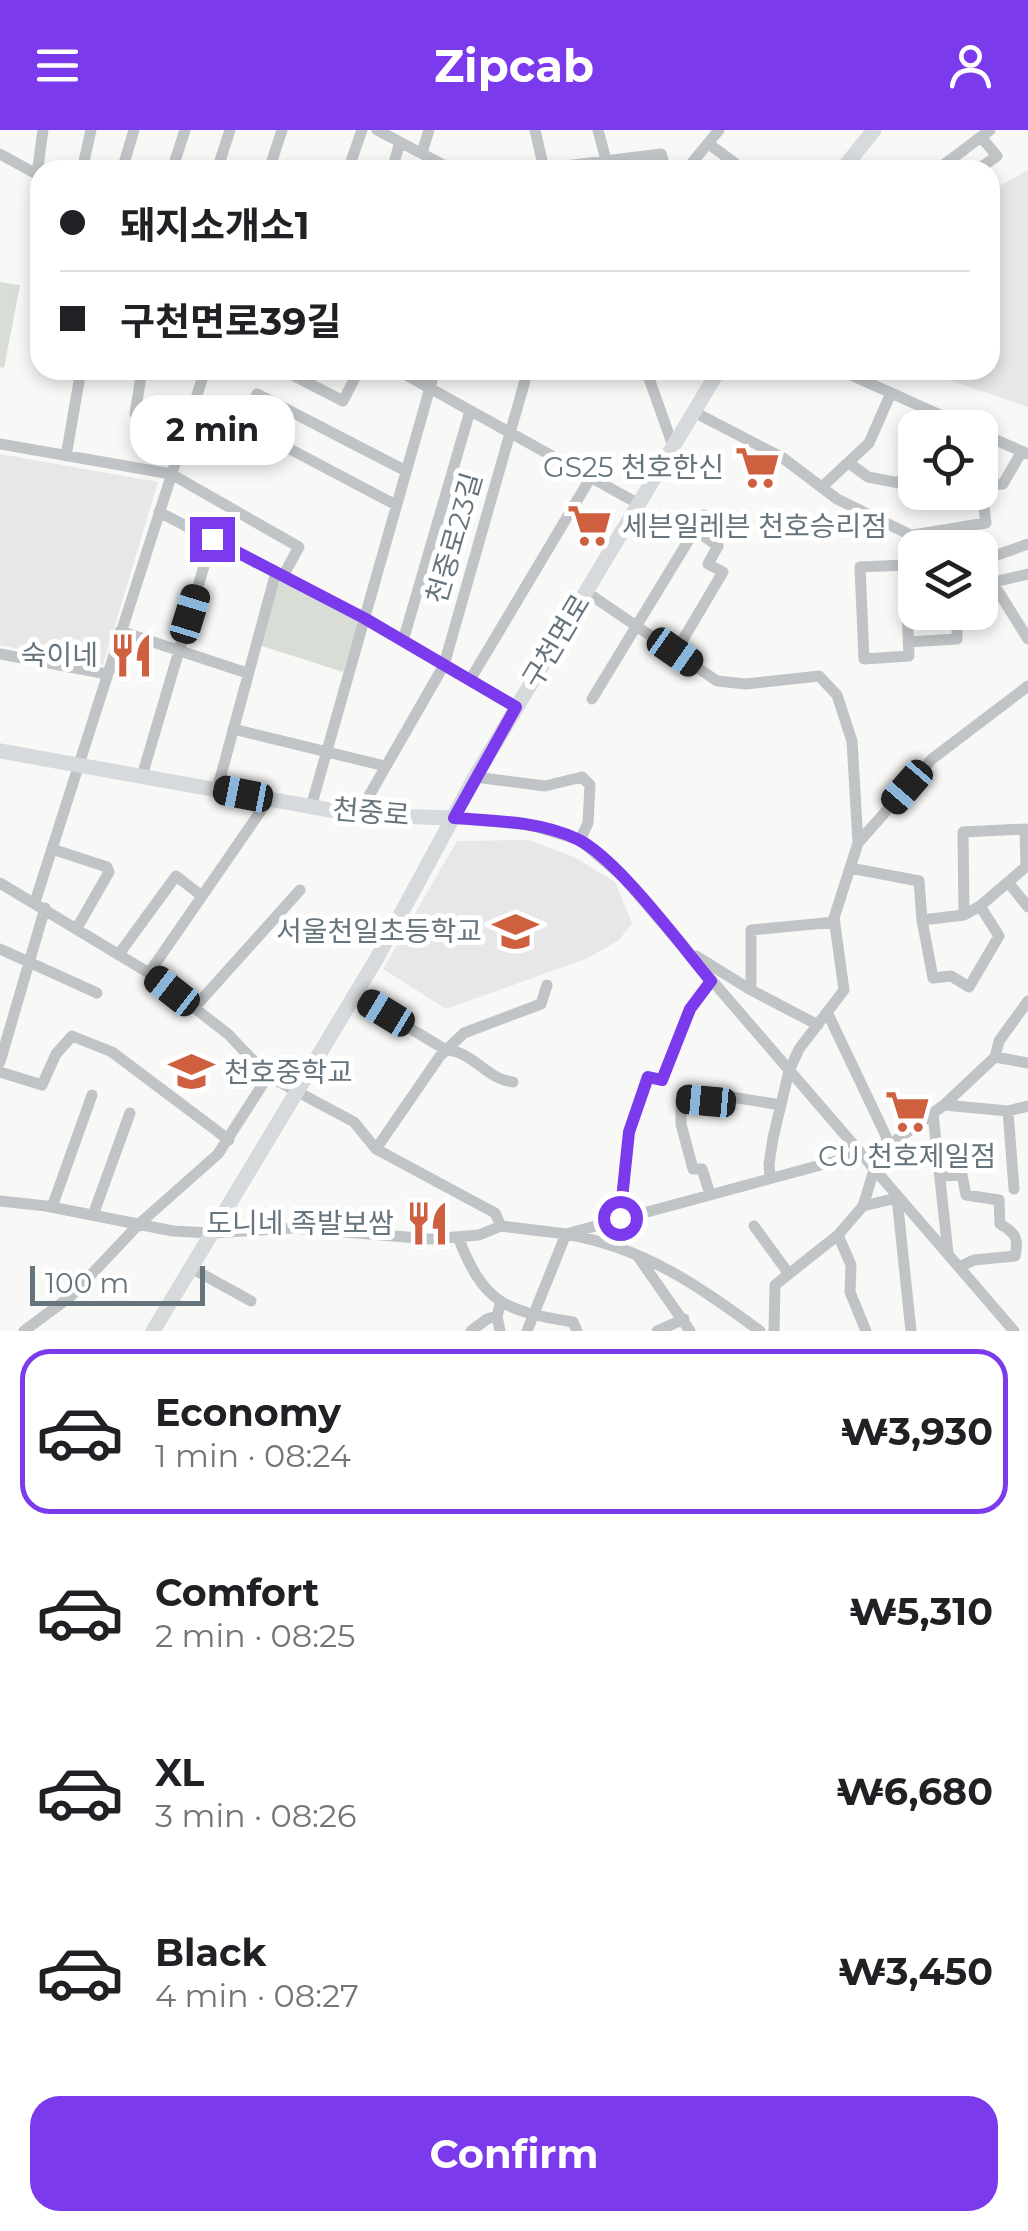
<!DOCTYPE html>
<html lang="en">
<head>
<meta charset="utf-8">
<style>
  :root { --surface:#fff; --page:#f6f6f6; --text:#202124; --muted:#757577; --line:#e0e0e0; --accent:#7c3aed }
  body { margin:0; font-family:Montserrat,"Noto Sans KR",sans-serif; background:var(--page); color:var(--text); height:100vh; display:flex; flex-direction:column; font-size:38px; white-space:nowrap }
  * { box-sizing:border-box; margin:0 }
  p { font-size:32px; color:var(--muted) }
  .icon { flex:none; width:55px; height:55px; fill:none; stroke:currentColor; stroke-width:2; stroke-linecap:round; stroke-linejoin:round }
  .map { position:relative; height:1201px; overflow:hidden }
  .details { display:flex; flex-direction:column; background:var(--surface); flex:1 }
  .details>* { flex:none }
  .banner { position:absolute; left:30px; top:30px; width:970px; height:220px; border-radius:30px; box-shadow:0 5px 15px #0003; display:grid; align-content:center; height:220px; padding:0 30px; background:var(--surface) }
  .buttons { position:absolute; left:898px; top:280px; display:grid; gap:20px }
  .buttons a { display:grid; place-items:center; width:100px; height:100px; border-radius:20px; background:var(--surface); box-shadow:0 5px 15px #0003; font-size:50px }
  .scale { position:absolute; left:30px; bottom:25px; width:175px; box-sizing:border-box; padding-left:10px; border:5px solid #66747d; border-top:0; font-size:28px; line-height:35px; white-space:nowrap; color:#66747d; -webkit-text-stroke:8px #fff; paint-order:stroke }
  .end { position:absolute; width:45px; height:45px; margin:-22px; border:12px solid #7c3aed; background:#fff; box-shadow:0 0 0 5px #fff }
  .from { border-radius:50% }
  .bubble { position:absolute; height:70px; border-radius:30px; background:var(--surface); box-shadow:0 5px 15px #0003; font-size:32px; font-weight:700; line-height:70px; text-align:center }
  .car { position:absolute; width:30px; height:60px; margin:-30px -15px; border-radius:12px; box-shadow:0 0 8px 2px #0007; background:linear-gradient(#222 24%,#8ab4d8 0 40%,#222 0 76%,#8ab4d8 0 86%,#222 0) }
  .banner b { display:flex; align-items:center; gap:35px; height:95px; font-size:38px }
  .banner b+b { border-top:2px solid var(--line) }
  .banner i { width:25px; height:25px; background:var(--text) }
  ul { padding:18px 0 0; list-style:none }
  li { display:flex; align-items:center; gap:30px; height:165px; margin:0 20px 15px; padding:0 10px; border:5px solid transparent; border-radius:30px }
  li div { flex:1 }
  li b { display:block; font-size:38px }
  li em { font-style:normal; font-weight:700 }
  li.on { border-color:var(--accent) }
  li>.icon { width:90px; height:90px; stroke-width:1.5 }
  .primary-button { display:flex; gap:20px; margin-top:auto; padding:20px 30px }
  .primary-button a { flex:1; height:115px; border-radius:30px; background:var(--accent); color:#fff; font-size:40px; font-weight:700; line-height:115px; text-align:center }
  header { display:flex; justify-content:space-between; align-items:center; height:130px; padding:0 30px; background:var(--accent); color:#fff; font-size:45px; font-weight:700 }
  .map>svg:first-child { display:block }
</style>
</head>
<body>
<header><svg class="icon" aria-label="menu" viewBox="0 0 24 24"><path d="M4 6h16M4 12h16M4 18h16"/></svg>Zipcab<svg class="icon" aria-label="person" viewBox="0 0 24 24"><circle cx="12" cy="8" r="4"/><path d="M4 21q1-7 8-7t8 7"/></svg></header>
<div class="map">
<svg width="1028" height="1201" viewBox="0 0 1028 1201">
  <rect width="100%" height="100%" fill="#f8f8f6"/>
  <path fill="#e6e7e6" d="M1028,40V277L946,249L941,240H990V61Z
    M0,324L158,352L103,535L0,515Z
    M529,710L574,727L615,752L632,793L619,810L588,828L446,879L383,839L457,711Z"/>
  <path fill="#d8ddd6" d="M0,152L20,155L4,238L0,237Z
    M279,450L359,491L343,542L259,515Z"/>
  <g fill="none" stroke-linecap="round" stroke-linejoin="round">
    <path stroke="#c0c4c7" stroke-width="11" d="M377,0L453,40
      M535,0L544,39
      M598,0L606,30
      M709,14L744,40
      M422,23L429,0
      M0,24L40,46
      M82,40L91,0
      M122,40L134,0
      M172,40L185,0
      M217,40L230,0
      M269,40L282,0
      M348,40L362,0
      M392,40L400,12
      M533,40L661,24L666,40
      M686,40L719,0
      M937,40L990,0
      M977,40L997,26L981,7
      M37,44L43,0
      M142,240L135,284L187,295
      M283,240L343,271L359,240
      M397,240L637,373
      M646,240L673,316
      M840,240L969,298
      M195,269L396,375
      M694,282L783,328L837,369L937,418
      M242,293L257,264L406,341
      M980,303L1028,324
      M0,314L171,344L299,417L283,446
      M66,326L81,240
      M849,333L868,347L915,356
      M900,353L915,323
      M980,356L1003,354L1022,321
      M822,357L869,313L891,263
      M159,382L364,488L516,577
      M913,405L986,393L981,356
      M980,431L1028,414
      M905,435L860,437L864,529L909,526L905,435L915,418
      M980,447L998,461L1028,509
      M990,453L1028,444
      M585,461L717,551L746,554L819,546L837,565L852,611L858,713
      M120,501L247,543
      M403,511L470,281
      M908,512L957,509V482
      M675,523L723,442L708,434L718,416L695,400
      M0,524L107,544
      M470,550L591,347
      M592,569L704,385
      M233,599L385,636
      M142,646L212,409
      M475,647L545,656L582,647L590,655L588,693L580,710
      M217,660L276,442
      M311,677L435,240
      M358,685L444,535L528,240
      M454,688L530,695L580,710L622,746L1014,1201
      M52,719L107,737L109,742L77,798
      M850,738L919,751L922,790L933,848L951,846L969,857L999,806L980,776
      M1008,752L1028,777
      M0,753L149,843L228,904L268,946L354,992L376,1019L495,1083L501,1096
      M35,772L205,240
      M964,785L963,702L1025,699L1026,737
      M922,790L964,785L980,776L1028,735
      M0,819L97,863
      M119,824L176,746L202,766
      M696,826L751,860L818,895
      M149,843L269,669
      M751,860V800L835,792
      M355,865L446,920C473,921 487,950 513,952
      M194,878L300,760
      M827,882L886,1006L887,1017
      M995,927L999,911L1028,871
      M0,932L45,778
      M0,942L42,955L56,924L72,906L112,922L229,1010
      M944,975L995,927L1028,933
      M1008,981L1014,1059
      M933,984L948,1123
      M376,1019L440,926L464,903L541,874L547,855
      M942,1046L962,1045L966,1065L999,1070L1000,1094C1016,1103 1019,1109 1015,1126L974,1130L959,1137
      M770,1048L769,1034L773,1008L789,941L799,919L844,860L834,788L858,713L932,629L1028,556
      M710,1064L702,1039H693L681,994V969L706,971L709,965H719L781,975
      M0,1071L46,1076L173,1101L211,1103L293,1098L431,1109L479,1105L501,1096L566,1104L887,1017L944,975L1008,981L1028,976
      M863,1076L897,1068L911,1201
      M52,1077L92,965
      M93,1085L130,983
      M620,1088L629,1002L647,947L662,950L690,879L711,851
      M754,1096L789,1144
      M838,1105L851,1135L850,1162L866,1201
      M458,1107C484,1174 505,1181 573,1192L577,1201
      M639,1128L690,1201
      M191,1138L251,1171
      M24,1201L71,1166L139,1094L218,1024L268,946
      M471,1201L487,1189L497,1186
      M500,1201L497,1186L501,1171
      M527,1201L566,1104C645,1118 697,1155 760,1201
      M657,1201L684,1189
      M774,1201L775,1155L838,1105L863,1076L874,1040"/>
    <path stroke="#d6dadd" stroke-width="15" d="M842,40L874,0
      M0,621L358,685L454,688
      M153,1201L377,828L475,647L719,240"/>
  </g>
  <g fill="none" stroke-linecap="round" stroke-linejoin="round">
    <path stroke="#7c3aed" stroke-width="12" d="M212,409L364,488L516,577L454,688C495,691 539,691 577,709C616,727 681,815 711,851L690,879L662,950L648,947L629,1002L620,1088"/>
  </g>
  <defs>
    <symbol id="supermarket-bare" viewBox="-9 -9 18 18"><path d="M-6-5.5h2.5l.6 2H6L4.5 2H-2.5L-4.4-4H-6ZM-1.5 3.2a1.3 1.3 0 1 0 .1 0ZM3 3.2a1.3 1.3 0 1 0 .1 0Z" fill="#ce6040" stroke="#fff" stroke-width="2.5" paint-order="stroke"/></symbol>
    <symbol id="restaurant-bare" viewBox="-9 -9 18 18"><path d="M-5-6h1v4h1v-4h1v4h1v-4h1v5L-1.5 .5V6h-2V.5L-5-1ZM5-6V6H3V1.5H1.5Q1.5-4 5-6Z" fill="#ce6040" stroke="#fff" stroke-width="2.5" paint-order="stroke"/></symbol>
    <symbol id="school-bare" viewBox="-9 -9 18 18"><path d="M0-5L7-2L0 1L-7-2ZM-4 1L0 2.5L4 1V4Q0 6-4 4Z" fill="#ce6040" stroke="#fff" stroke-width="2.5" paint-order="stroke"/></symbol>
  </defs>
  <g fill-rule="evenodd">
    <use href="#supermarket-bare" x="726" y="306" width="63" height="63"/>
    <use href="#supermarket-bare" x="558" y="364" width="63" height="63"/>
    <use href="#restaurant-bare" x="100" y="494" width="63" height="63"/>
    <use href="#school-bare" x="484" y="770" width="63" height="63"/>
    <use href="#school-bare" x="160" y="910" width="63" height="63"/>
    <use href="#supermarket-bare" x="876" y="950" width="63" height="63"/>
    <use href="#restaurant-bare" x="396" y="1062" width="63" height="63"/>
  </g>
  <g text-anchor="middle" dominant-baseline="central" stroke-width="10" stroke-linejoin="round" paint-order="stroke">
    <g font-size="28" fill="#66747d" stroke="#fff" text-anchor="end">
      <text x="724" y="337">GS25 천호한신</text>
      <text x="622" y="396" text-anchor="start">세븐일레븐 천호승리점</text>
      <text x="98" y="525">숙이네</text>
      <text x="482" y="801">서울천일초등학교</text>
      <text x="224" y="942" text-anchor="start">천호중학교</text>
      <text x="907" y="1026" text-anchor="middle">CU 천호제일점</text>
      <text x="394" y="1093">도니네 족발보쌈</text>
    </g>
    <g font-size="28" fill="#66747d" stroke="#fff">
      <text transform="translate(454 408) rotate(-74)">천중로23길</text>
      <text transform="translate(556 511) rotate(-59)">구천면로</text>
      <text transform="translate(371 682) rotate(5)">천중로</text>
    </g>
  </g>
</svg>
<div class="buttons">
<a><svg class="icon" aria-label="locate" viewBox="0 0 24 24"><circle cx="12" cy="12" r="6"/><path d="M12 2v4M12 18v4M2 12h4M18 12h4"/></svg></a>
<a><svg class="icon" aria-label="layers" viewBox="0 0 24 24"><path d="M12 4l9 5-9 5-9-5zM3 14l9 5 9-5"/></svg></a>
</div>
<div class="scale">100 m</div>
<i class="end from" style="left:620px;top:1088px"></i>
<i class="end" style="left:212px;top:409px"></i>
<div class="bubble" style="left:130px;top:265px;width:165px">2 min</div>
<i class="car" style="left:190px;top:484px;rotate:17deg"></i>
<i class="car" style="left:675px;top:522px;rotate:125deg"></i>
<i class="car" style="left:907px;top:657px;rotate:221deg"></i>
<i class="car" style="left:243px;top:664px;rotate:281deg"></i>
<i class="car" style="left:172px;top:861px;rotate:308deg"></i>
<i class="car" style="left:386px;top:883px;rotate:301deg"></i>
<i class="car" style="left:706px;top:971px;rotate:275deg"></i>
<div class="banner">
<b><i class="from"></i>돼지소개소1</b>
<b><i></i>구천면로39길</b>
</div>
</div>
<section class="details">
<ul>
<li class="on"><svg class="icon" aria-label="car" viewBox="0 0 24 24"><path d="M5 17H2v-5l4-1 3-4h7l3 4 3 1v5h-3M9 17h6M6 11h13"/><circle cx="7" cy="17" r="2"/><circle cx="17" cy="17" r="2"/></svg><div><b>Economy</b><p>1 min · 08:24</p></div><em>₩3,930</em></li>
<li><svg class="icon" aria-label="car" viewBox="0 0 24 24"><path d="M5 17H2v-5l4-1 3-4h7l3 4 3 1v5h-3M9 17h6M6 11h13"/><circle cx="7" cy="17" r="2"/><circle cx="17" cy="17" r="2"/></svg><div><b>Comfort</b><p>2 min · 08:25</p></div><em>₩5,310</em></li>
<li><svg class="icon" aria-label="car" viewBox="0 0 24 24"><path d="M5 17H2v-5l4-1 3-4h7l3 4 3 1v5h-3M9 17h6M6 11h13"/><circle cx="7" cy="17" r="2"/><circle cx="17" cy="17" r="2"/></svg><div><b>XL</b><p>3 min · 08:26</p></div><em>₩6,680</em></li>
<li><svg class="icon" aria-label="car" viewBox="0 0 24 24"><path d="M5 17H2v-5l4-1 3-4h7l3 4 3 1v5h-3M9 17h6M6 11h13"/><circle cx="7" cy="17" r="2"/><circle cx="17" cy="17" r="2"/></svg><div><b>Black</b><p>4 min · 08:27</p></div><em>₩3,450</em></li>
</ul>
<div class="primary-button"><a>Confirm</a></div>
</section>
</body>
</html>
